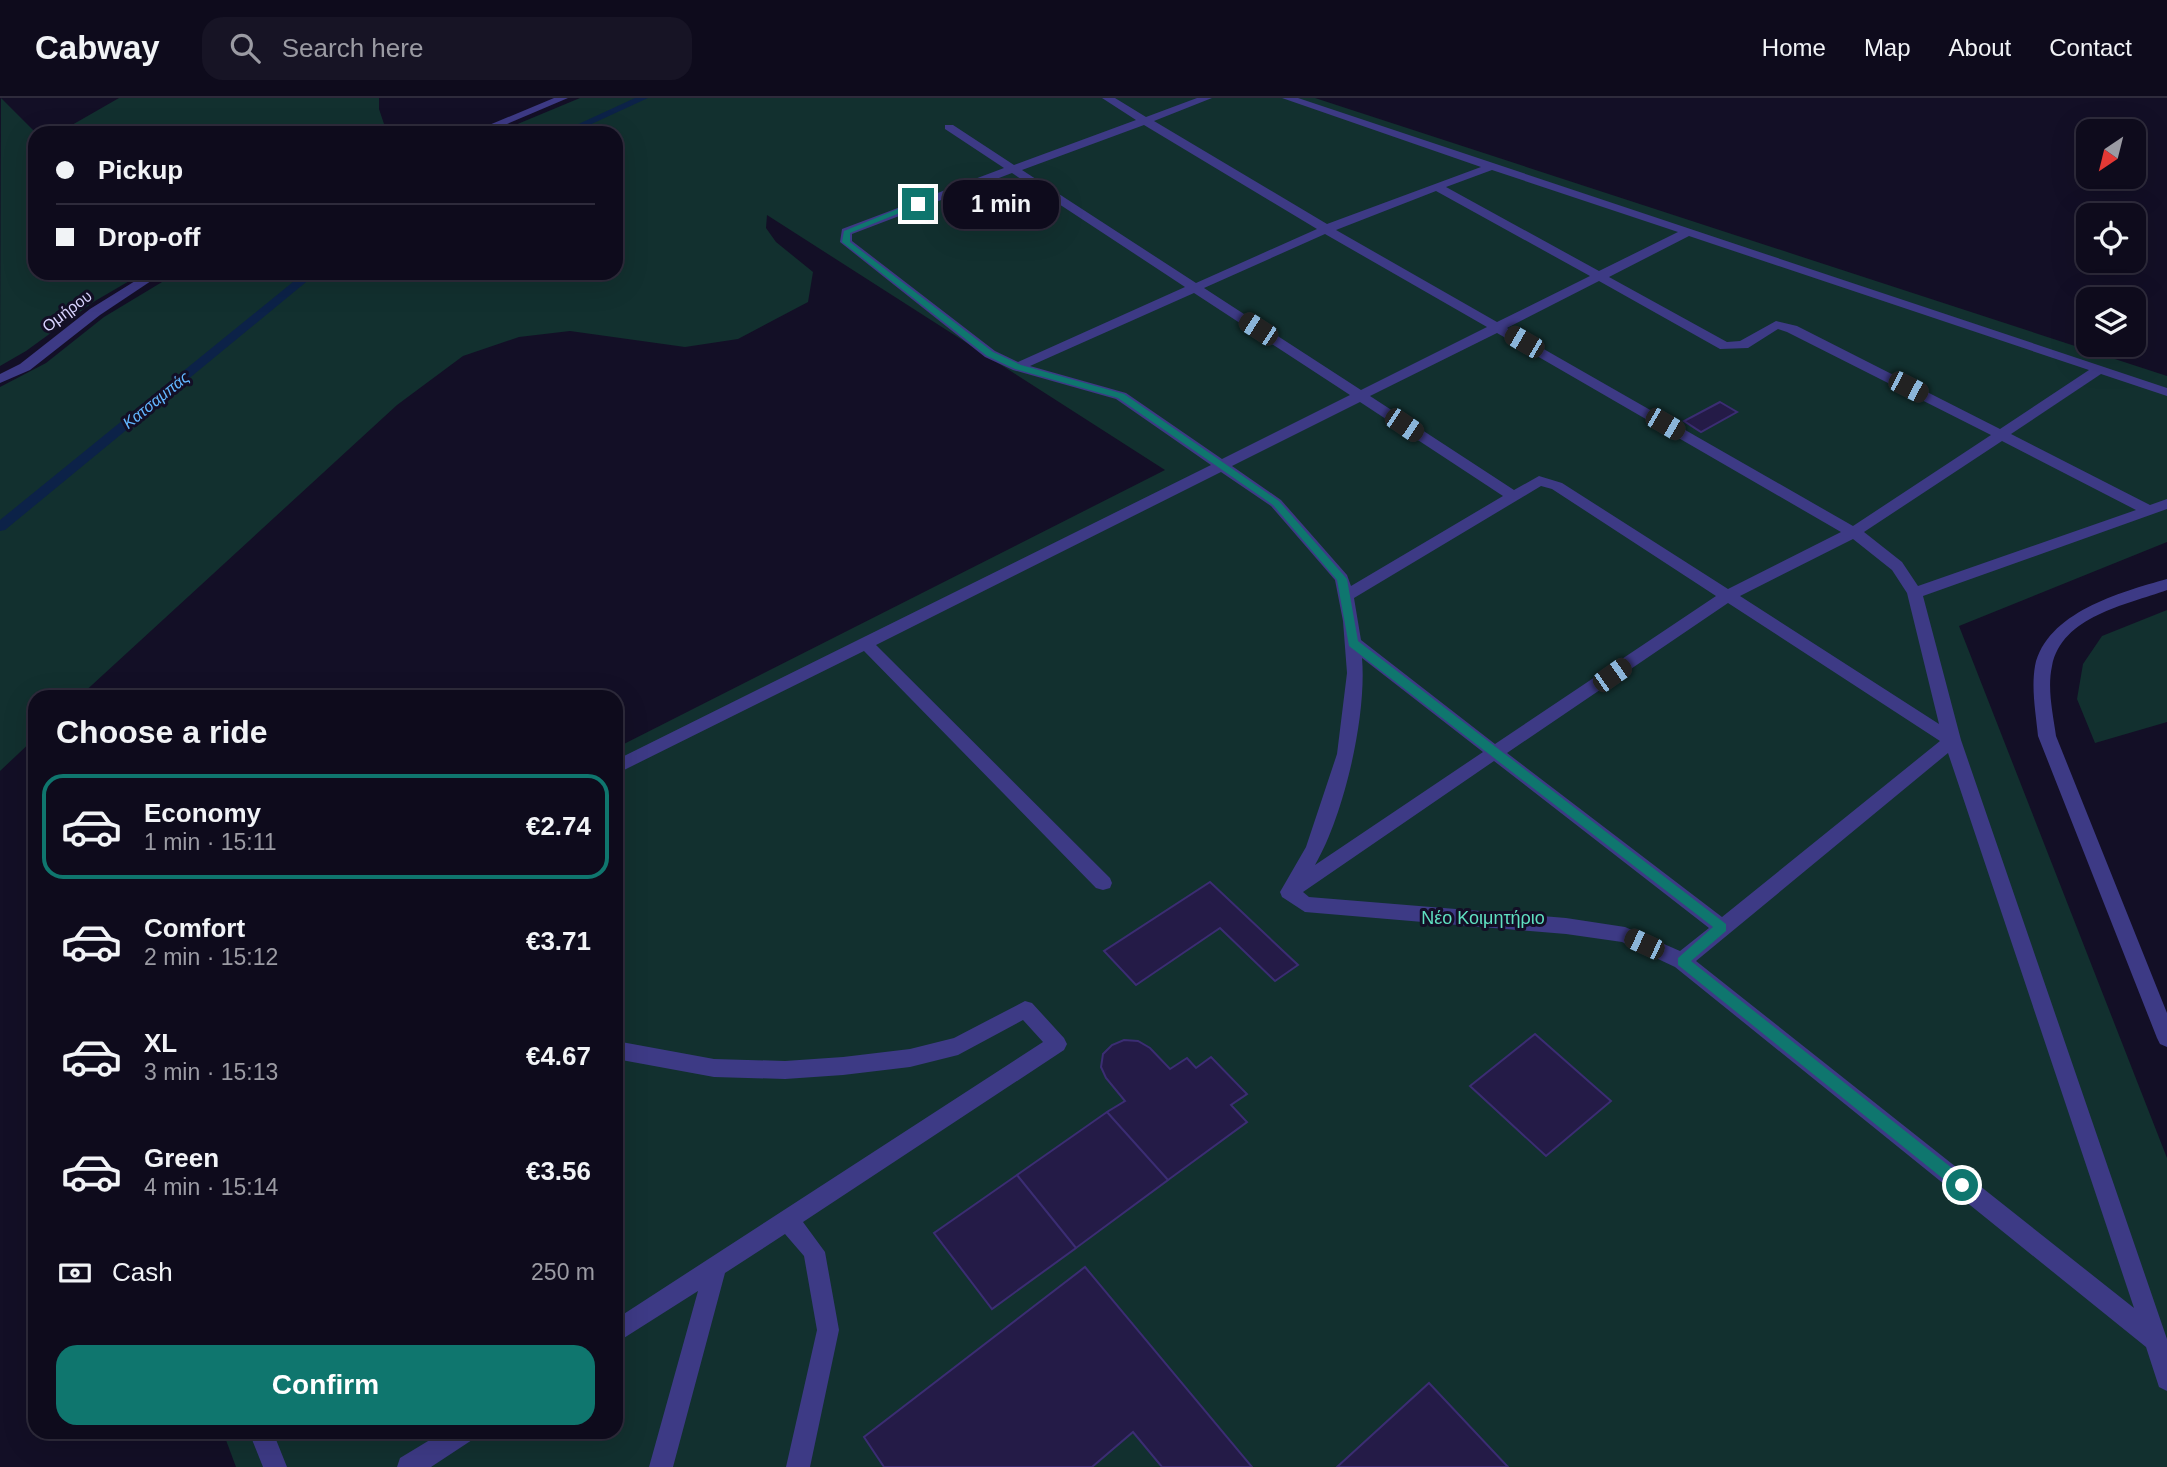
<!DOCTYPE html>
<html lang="en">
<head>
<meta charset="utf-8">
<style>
  :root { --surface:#0e0b1c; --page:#171425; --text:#f1f3f6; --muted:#9b9ba3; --line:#2e2b3b; --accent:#0f766e }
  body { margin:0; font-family:Helvetica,sans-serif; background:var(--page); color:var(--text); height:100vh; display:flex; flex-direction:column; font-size:26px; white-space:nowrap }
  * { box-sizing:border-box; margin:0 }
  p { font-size:23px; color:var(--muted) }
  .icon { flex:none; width:38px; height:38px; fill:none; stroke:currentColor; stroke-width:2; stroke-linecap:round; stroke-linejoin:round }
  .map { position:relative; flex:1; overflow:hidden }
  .sheet { position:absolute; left:28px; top:592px; width:595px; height:749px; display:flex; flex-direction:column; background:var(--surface); border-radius:21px; box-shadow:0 7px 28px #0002,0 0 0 2px var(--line) }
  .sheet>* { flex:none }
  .guide { position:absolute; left:28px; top:28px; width:595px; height:154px; border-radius:21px; box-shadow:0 7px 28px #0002,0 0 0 2px var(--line); display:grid; align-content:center; height:154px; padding:0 28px; background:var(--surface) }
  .needle { width:46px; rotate:215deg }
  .fabs { position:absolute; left:2076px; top:21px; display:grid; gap:14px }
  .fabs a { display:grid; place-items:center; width:70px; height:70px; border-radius:14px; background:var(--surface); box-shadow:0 7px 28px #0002,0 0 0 2px var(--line); font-size:35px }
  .end { position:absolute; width:32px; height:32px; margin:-16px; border:9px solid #0f766e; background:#fff; box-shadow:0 0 0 4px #fff }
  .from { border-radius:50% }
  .bubble { position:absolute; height:49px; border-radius:21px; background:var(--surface); box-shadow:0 7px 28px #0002,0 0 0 2px var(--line); font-size:23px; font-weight:700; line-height:49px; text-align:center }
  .car { position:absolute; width:21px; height:42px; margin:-21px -10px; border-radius:9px; box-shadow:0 0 5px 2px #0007; background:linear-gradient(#222 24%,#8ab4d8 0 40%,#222 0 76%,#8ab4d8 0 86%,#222 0) }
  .guide b { display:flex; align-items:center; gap:24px; height:66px; font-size:26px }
  .guide b+b { border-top:2px solid var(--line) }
  .guide i { width:18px; height:18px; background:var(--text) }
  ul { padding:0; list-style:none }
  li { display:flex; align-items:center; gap:21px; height:105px; margin:0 14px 10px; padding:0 14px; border:4px solid transparent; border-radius:21px }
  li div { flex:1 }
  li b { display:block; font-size:26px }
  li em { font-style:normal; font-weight:700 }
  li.current { border-color:var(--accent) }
  li>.icon { width:63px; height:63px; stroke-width:1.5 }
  h2 { padding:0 28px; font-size:32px; line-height:84px }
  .pay { display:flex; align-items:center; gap:18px; height:77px; padding:0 28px; font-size:26px }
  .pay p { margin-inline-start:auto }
  .button { display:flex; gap:14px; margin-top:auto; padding:14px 28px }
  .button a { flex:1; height:80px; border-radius:21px; background:var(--accent); color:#fff; font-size:28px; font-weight:700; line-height:80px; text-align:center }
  header { display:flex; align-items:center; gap:42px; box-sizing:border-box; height:98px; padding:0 35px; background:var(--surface); border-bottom:2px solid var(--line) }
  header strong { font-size:33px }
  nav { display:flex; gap:38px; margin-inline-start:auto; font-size:24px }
  .search { width:490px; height:63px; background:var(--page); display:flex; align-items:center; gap:18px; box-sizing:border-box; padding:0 24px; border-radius:21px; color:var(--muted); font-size:26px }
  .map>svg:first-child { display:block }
</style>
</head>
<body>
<header>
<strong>Cabway</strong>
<div class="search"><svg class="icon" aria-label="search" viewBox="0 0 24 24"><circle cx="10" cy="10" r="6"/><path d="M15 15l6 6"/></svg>Search here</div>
<nav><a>Home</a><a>Map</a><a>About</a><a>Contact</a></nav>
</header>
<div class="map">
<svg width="2167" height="1369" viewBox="0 0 2167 1369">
  <rect width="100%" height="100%" fill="#130f26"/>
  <path fill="#12302f" d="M1,0L36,35L35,175H143L95,203L26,253L0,268Z
    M119,0H379V11L387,35H58Z
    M580,0H1315L2167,278V444L1959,528L2167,1060V1369H236L223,1334H616V650L1165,372L767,117L766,130L776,144L813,174L808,204L738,241L685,249L570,233L519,239L463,258L397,307L80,598H35V640L0,673V289L46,265L104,219L177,175H616V35H496Z
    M2167,512V624L2095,645L2077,601L2083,566L2102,538Z"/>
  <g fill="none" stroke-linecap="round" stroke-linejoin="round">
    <path fill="#0c2248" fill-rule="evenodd" d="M635,0H648L572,35H559Z
      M304,175H317L5,432L0,433V422Z"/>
  </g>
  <path fill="#241b47" stroke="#3b2d73" stroke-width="2" d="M1720,304L1737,314L1701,334L1684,323Z
    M1210,784L1298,867L1275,883L1220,830L1136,887L1104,853Z
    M1535,936L1611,1003L1546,1058L1470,988Z
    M1124,942L1138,943L1150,950L1170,971L1187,960L1196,970L1211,959L1247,996L1231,1007L1247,1024L1168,1082L1107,1014L1125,1003L1106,980L1101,969L1103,956L1112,947Z
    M1107,1014L1168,1082L1076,1150L1017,1077Z
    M1017,1077L1076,1150L992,1211L934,1135Z
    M1085,1169L1252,1369H1162L1133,1334L1092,1369H884L864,1339Z
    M1429,1285L1508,1369H1337Z"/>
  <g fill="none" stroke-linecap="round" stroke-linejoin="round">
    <path fill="#3d3a85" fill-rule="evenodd" d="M554,0H568L486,35H470Z
      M1102,0H1115L1146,19L1197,0H1212L1154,23L1327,126L1481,69L1282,0H1298L2167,290V298L2101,276L2011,336L2150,407L2167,401V411L1923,498L1961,642L2167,1241V1293L2159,1289L2146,1249L1675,869L1622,844L1566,836L1305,814L1282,799L1280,794L1306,749L1337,656L1347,575L1343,523L1335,482L1271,408L1221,374L876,547L1110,780L1112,785L1110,790L1103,792L1096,790L864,553L616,676V662L1211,367L1116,301L1013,272L985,259L840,144L842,131L1004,70L945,31V27H953L1014,67L1136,22ZM1144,27L1317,131L1196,185L1022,72ZM1492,72L1678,134L1599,173L1446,89ZM1012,75L1185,189L1018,264L995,253L852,143V136ZM1436,93L1590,178L1497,224L1336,132ZM1325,136L1487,229L1361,292L1204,190ZM1689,138L2089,272L2000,331L1797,228L1776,223L1740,243L1727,244L1609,179ZM1599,183L1720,251L1748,250L1778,231L1787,234L1991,337L1853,428L1507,230ZM1194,195L1350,297L1222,361L1126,295L1030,268ZM1497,235L1841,434L1728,491L1562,385L1539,378L1514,392L1370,298ZM1360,304L1503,398L1351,488L1347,477L1281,402L1232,368ZM2002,343L2136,412L1918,488L1902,464L1864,434ZM1541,388L1552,391L1716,498L1495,646L1361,542L1354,500ZM1853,441L1892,472L1907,495L1939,626L1740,498ZM1728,505L1940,643L1722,819L1507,655ZM1362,560L1483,654L1315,767C1344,717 1367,618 1362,560ZM1948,655L2134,1210L1696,863ZM1494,663L1709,830L1680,853L1625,829L1566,820L1309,799L1303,794Z
      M148,175H163L100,217L30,272L0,285V276L20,266L90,211Z
      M2167,481V492C2126,507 2062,518 2052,568C2047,591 2053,616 2056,638L2167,915V949L2160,946L2157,940L2038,638C2036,616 2031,591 2035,568C2046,515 2120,494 2167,481Z
      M1025,903L1032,905L1064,940L1067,946L1064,952L803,1124L825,1154L839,1232L810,1369H786L817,1232L804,1158L785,1136L725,1175L673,1369H649L698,1193L616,1245V1221L1043,944L1023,922L958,957L910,969L843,977L785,981L714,979L616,961V943L714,961L785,963L843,959L910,951L954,940Z
      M249,1334H273L287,1369H263Z
      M443,1334H476L472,1342L431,1369H397L400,1360Z"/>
  </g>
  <path fill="#0f766e" d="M915,104L922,106L850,135V144L993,254L1021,267L1124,296L1279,403L1347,481L1358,543L1726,826V833L1691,863L1967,1082V1092H1957L1678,867V860L1713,829L1349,548L1337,482L1273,407L1118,300L1015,271L987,258L842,144L844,133Z"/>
  <g text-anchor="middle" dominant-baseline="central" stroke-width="6" stroke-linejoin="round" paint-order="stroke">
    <g font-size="16" fill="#d9d4ff" stroke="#130f26">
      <text transform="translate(67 213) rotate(-37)">Ομήρου</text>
    </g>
    <g font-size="16" font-style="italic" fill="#62b6ff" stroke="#130f26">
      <text transform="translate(156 302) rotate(-39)">Κατσαμπάς</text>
    </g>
    <g font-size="18" fill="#5fe0c0" stroke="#130f26">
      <text x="1483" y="820">Νέο Κοιμητήριο</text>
    </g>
  </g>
</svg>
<div class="fabs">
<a><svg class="needle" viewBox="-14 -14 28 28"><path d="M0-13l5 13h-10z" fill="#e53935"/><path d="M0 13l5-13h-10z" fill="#9b9ba3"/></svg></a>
<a><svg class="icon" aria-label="locate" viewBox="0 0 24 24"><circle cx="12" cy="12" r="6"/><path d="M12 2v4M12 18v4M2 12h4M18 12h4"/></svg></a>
<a><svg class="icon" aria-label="layers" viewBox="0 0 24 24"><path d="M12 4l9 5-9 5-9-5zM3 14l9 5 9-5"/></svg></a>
</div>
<i class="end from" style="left:1962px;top:1087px"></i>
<i class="end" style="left:918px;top:106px"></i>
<div class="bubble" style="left:943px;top:82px;width:116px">1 min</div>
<i class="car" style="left:1258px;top:231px;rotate:303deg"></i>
<i class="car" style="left:1524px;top:244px;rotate:300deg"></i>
<i class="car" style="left:1908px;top:289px;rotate:117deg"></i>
<i class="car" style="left:1665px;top:326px;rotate:120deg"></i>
<i class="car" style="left:1404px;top:327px;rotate:124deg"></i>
<i class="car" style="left:1612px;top:577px;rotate:55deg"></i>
<i class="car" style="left:1644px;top:846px;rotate:295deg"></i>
<div class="guide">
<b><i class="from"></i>Pickup</b>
<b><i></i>Drop-off</b>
</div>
<section class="sheet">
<h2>Choose a ride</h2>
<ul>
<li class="current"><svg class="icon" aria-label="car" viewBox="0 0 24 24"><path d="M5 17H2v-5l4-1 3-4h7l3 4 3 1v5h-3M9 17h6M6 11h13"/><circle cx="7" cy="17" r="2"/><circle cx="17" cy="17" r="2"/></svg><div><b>Economy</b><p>1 min · 15:11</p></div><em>€2.74</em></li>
<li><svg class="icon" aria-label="car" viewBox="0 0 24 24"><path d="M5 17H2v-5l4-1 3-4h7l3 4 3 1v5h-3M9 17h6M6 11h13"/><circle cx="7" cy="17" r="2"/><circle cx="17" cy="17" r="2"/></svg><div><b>Comfort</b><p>2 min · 15:12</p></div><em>€3.71</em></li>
<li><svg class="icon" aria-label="car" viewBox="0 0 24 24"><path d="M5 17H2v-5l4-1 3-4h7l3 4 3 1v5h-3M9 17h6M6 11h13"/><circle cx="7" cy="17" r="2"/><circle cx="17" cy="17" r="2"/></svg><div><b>XL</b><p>3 min · 15:13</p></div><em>€4.67</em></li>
<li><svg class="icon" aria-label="car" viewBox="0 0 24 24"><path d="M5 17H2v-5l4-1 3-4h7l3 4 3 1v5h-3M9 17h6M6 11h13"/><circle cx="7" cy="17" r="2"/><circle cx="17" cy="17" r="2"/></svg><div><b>Green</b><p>4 min · 15:14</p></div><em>€3.56</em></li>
</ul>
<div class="pay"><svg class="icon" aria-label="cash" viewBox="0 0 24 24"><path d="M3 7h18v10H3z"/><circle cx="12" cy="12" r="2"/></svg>Cash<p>250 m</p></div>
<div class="button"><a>Confirm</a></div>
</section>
</div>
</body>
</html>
